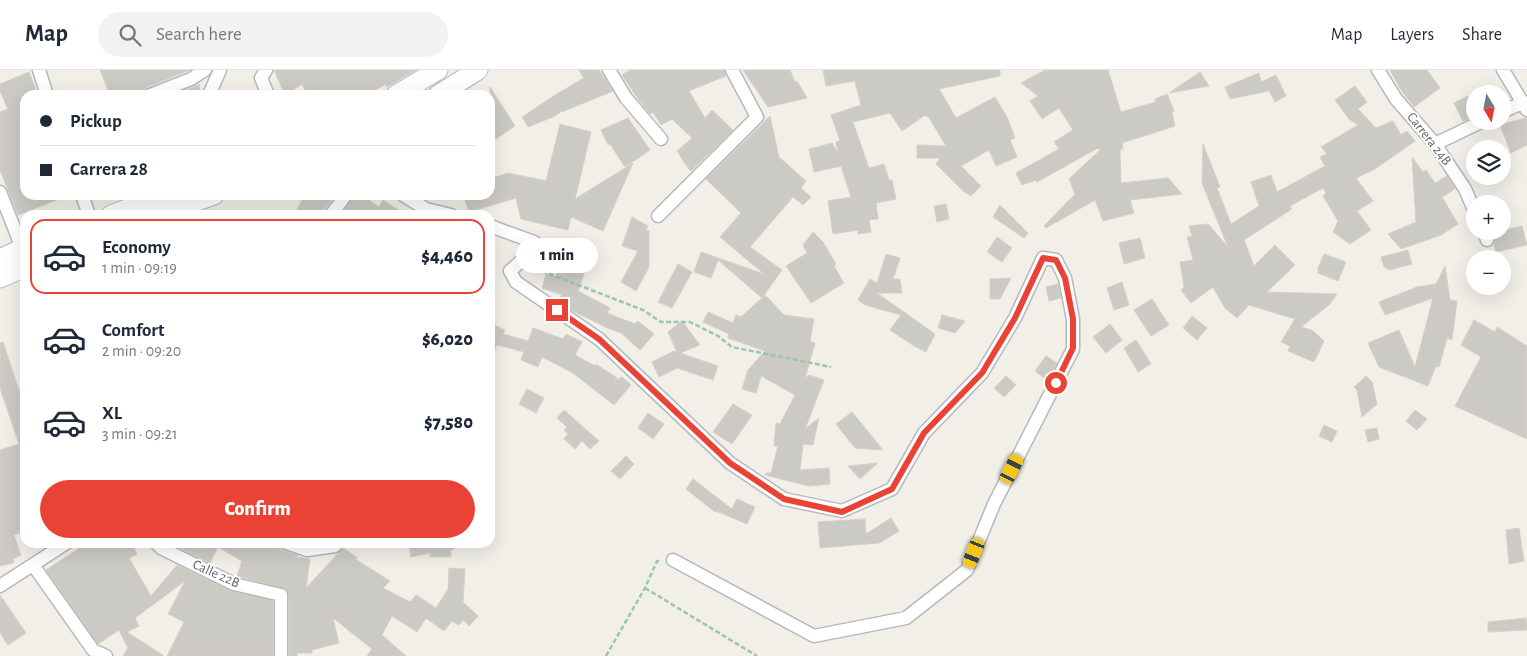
<!DOCTYPE html>
<html lang="en">
<head>
<meta charset="utf-8">
<style>
  :root { --surface:#fff; --page:#f2f2f3; --text:#1f2937; --muted:#747a83; --line:#e0e1e3; --accent:#ea4335 }
  body { margin:0; font-family:"Alegreya Sans",sans-serif; background:var(--page); color:var(--text); height:100vh; display:flex; flex-direction:column; font-size:19px; white-space:nowrap }
  * { box-sizing:border-box; margin:0 }
  p { font-size:16px; color:var(--muted) }
  .icon { flex:none; width:28px; height:28px; fill:none; stroke:currentColor; stroke-width:2; stroke-linecap:round; stroke-linejoin:round }
  .map { position:relative; flex:1; overflow:hidden }
  .details { position:absolute; left:20px; top:140px; width:475px; height:338px; display:flex; flex-direction:column; background:var(--surface); border-radius:15px; box-shadow:0 5px 20px #0002 }
  .details>* { flex:none }
  .top-card { position:absolute; left:20px; top:20px; width:475px; height:110px; border-radius:15px; box-shadow:0 5px 20px #0002; display:grid; align-content:center; height:110px; padding:0 20px; background:var(--surface) }
  .needle { width:32px; rotate:170deg }
  .buttons { position:absolute; left:1466px; top:15px; display:grid; gap:10px }
  .buttons a { display:grid; place-items:center; width:45px; height:45px; border-radius:50%; background:var(--surface); box-shadow:0 5px 20px #0002; font-size:25px }
  .end { position:absolute; width:22px; height:22px; margin:-11px; border:6px solid #ea4335; background:#fff; box-shadow:0 0 0 2px #fff }
  .from { border-radius:50% }
  .bubble { position:absolute; height:35px; border-radius:18px; background:var(--surface); box-shadow:0 5px 20px #0002; font-size:16px; font-weight:800; line-height:35px; text-align:center }
  .car { position:absolute; width:15px; height:30px; margin:-15px -8px; border-radius:6px; box-shadow:0 0 4px 1px #0007; background:linear-gradient(#f5c518 24%,#345 0 40%,#f5c518 0 76%,#345 0 86%,#f5c518 0) }
  .top-card b { display:flex; align-items:center; gap:18px; height:48px; font-size:19px }
  .top-card b+b { border-top:1px solid var(--line) }
  .top-card i { width:12px; height:12px; background:var(--text) }
  ul { padding:9px 0 0; list-style:none }
  li { display:flex; align-items:center; gap:15px; height:75px; margin:0 10px 8px; padding:0 10px; border:2px solid transparent; border-radius:15px }
  li div { flex:1 }
  li b { display:block; font-size:19px }
  li em { font-style:normal; font-weight:800 }
  li.on { border-color:var(--accent) }
  li>.icon { width:45px; height:45px; stroke-width:1.5 }
  .button { display:flex; gap:10px; margin-top:auto; padding:10px 20px }
  .button a { flex:1; height:58px; border-radius:30px; background:var(--accent); color:#fff; font-size:20px; font-weight:800; line-height:58px; text-align:center }
  header { display:flex; align-items:center; gap:30px; box-sizing:border-box; height:70px; padding:0 25px; background:var(--surface); border-bottom:1px solid var(--line) }
  header strong { font-size:24px }
  nav { display:flex; gap:28px; margin-inline-start:auto; font-size:18px }
  .search { width:350px; height:45px; background:var(--page); display:flex; align-items:center; gap:12px; box-sizing:border-box; padding:0 18px; border-radius:28px; color:var(--muted); font-size:19px }
  .map>svg:first-child { display:block }
</style>
</head>
<body>
<header>
<strong>Map</strong>
<div class="search"><svg class="icon" aria-label="search" viewBox="0 0 24 24"><circle cx="10" cy="10" r="6"/><path d="M15 15l6 6"/></svg>Search here</div>
<nav><a>Map</a><a>Layers</a><a>Share</a></nav>
</header>
<div class="map">
<svg width="1527" height="586" viewBox="0 0 1527 586">
  <rect width="100%" height="100%" fill="#f1efe8"/>
  <path fill="#cccac5" stroke="#d6d1c6" d="M100,0H190L147,17L143,20L142,25H110Z
    M274,0H416L387,17L386,14L366,25H308L302,14L285,25Z
    M579,0H599L613,21L562,42L563,40L555,46L528,57L522,47L552,27L584,8Z
    M630,0H724L726,6L689,21L705,48L712,40L733,60L691,101L686,95L677,81L692,68L672,49L661,55L653,42L650,44L638,29L622,5Z
    M743,0H790L795,12L797,11L807,28L768,37Z
    M823,0H1000V6L939,19L956,48L995,27L1008,49L1015,68L1010,70L1017,87L996,96L989,80L961,96L981,116L971,126L963,121L936,94L940,88H917V75L946,76L928,46L926,47L925,45L902,61L890,43L853,52L869,98L884,94L889,110H892L896,129L876,133L878,149L869,150L871,162L858,164V160L833,164L828,131L851,127L841,96L814,102L809,79L832,73L838,83L836,72L840,71L831,45L861,35L855,11L826,16Z
    M1045,0H1108L1121,42L1156,32L1155,29L1167,24L1174,41L1172,42L1175,56L1122,73L1123,79L1120,80L1121,113L1168,108L1182,124L1130,130L1134,143L1103,151L1095,130L1046,158L1044,156L1075,124L1069,109L1100,80L1098,78L1037,112L1036,110L1022,115L1016,103L1059,79L1054,72L1073,60L1059,38L1042,49L1030,31L1038,26L1021,13Z
    M1390,0H1427L1440,18L1414,37L1401,20Z
    M29,2L38,25H25V81L20,83L25,96V125H67V126L18,145L0,100V42L8,39L0,21V14Z
    M1200,2L1209,16L1169,23Z
    M1259,3L1261,12L1276,5L1286,26L1275,32L1269,21L1230,29L1225,17Z
    M199,14L200,25H172L194,17Z
    M1355,16L1367,32L1358,39L1376,58L1393,51L1401,65L1407,61L1415,71L1375,99L1356,108L1373,131L1357,141L1371,160L1350,174L1333,162L1338,151L1323,126L1326,123L1323,118L1290,136L1292,139L1244,170L1254,196L1275,175L1295,195L1267,222L1337,224L1329,235L1301,257L1312,260L1324,271L1314,292L1288,281L1290,276L1281,272L1295,249L1249,235L1237,248L1225,238L1213,217L1191,233L1181,220L1184,217L1180,192L1193,190L1187,167L1192,166L1189,156L1208,154L1228,177L1202,113L1203,74L1220,117L1217,118L1231,154L1259,136L1251,112L1271,105L1277,122L1325,96L1320,87L1327,84L1321,77L1358,55L1349,49L1335,30Z
    M490,17L515,56L496,69L490,59Z
    M1468,26L1475,39V46L1463,51L1454,33Z
    M770,46L779,87L806,111L801,118L811,127L803,135L793,127L750,177L782,200L762,228L718,190L711,208L694,202L701,182L764,204L720,167L741,143L706,109Z
    M628,48L650,80L625,97L610,74L608,75L601,60Z
    M1525,48H1527V75L1511,83L1500,55Z
    M560,54L591,62L575,129L633,93L603,161L571,147L568,160L521,149L516,128L469,142L463,125H490V109L508,103L546,111Z
    M1412,87L1423,102L1426,100L1435,113L1447,106L1455,119L1442,127L1458,154L1441,165L1401,179L1388,164L1416,152Z
    M305,125H336L324,140L323,145H294Z
    M354,125H361L379,137L383,130L406,145H341L352,130Z
    M946,134L949,149L937,152L934,136Z
    M1000,135L1028,163L1024,168L993,147Z
    M632,147L648,156L646,160L648,161L649,160V197L636,221L621,212L638,181L622,176Z
    M1522,156L1527,175L1496,182L1494,175L1495,171L1493,163Z
    M813,162L823,172L836,194L834,196L844,213L811,233L786,196L807,183L803,175Z
    M997,167L1012,178L1002,192L987,182Z
    M1140,168L1145,188L1124,194L1119,173Z
    M1408,180L1412,194L1389,200L1384,197L1381,187Z
    M564,184L577,189L573,194L584,204L578,221L610,238L607,243L635,254L638,251L654,264L640,280L621,263L605,257L569,239L558,231L562,225L542,218L546,204L555,207Z
    M886,184L900,188L893,209H900L902,223H877L935,264L926,282L914,276L890,260L901,245L865,235L858,230L870,209L877,213Z
    M1324,184L1346,192L1338,211L1318,203V198Z
    M678,194L692,202L672,238L658,232Z
    M1445,196L1450,230L1457,231L1452,270L1447,268L1439,297L1436,296L1428,316L1379,297L1368,273L1399,260L1415,297L1433,228L1385,245L1379,232L1417,217L1436,214Z
    M1011,208L1000,229H990V209Z
    M1122,212L1129,235L1114,240L1107,218Z
    M1058,214L1061,228L1049,231L1046,217Z
    M765,225L784,245L814,249L810,271L815,273L805,308L809,305L824,310L805,359L819,348L813,375L803,374L800,400L829,398L830,414L809,416L765,405L766,403H771L778,376H774L776,353L780,354L795,325L761,306L756,323L742,319L748,300L765,281L728,268L729,264L703,252L708,242L733,253L736,245L741,247Z
    M1152,229L1169,255L1151,266L1134,240Z
    M942,245L965,251L955,263L938,258Z
    M1192,246L1207,258L1197,270L1183,258Z
    M1474,250L1495,262L1497,257L1527,276V369L1455,336L1481,287L1461,275Z
    M682,251L700,275L680,283L718,296L713,310L677,298L659,307L652,292L674,281L677,282L668,262Z
    M490,253L505,260L503,264L528,271L533,258L563,269L566,264L582,272L575,285L595,296L596,294L617,308L614,311L622,307L631,315L614,335L573,303L542,287L538,297L521,290L524,282L497,275L490,290Z
    M1110,254L1122,270L1106,283L1093,267Z
    M1136,270L1151,294L1138,302L1124,278Z
    M3,272L25,339V461L14,465L21,485L13,489L14,493L0,496V380L19,374L0,318V273Z
    M1046,286L1057,293L1047,310L1035,301Z
    M1006,306L1016,315L1004,327L994,318Z
    M1366,306L1372,312L1377,334L1362,347L1357,320L1354,317Z
    M527,319L544,328L536,343L519,334Z
    M733,334L752,345L732,374L713,362Z
    M564,340L599,371L590,379L582,371L575,379L564,369L568,364L564,360L567,357L557,348Z
    M1415,340L1427,349L1417,360L1406,351Z
    M852,342L883,380L855,378L836,354Z
    M648,343L664,354L653,369L638,358Z
    M1324,355L1337,361L1332,372L1319,366Z
    M1377,358L1379,369L1368,372L1365,360Z
    M626,386L634,394L620,409L611,401Z
    M878,393L860,409L848,396Z
    M693,409L732,439L737,429L755,437L747,454L716,441L715,442L686,419Z
    M891,448L899,461L879,473L820,478L818,452L865,449L866,464Z
    M1519,458L1524,491L1509,494L1506,460Z
    M97,472H131L137,484L129,488L151,526L177,495L231,521L273,531V586H167L184,552L168,544L185,511L135,548L139,556L127,562L164,586H123L128,578L119,560L98,574L46,500L86,474L89,477Z
    M168,472H276L278,477L281,480L298,485L297,487L310,489L306,518L343,478L358,488L355,489L390,511L383,518L410,532L416,525L436,538L448,519L449,498L465,499L463,532L478,546L469,556L463,550L459,555L452,551L444,561L426,548L417,562L392,546L382,565L406,586H367L372,579L333,548L339,573L312,580V583H297V586H289V525L286,519L237,506L242,491L218,477L210,493Z
    M409,472H454V479L451,480V487H430V483L411,487Z
    M0,525L26,563L8,575L0,563Z
    M1526,548L1527,560L1488,562V552Z"/>
  <g fill="none" stroke-linecap="round" stroke-linejoin="round">
    <defs>
      <path id="minor" d="M39,0L47,25
        M266,0L261,8L268,25
        M609,0L626,28L661,69
        M1378,0L1396,29L1435,74L1465,119L1475,142
        M1503,0L1527,40
        M150,25L191,9L205,0
        M209,25L220,0
        M1502,42L1524,32
        M1435,74L1483,51
        M0,122L22,178
        M82,125L89,145
        M403,125L426,139L451,145
        M331,145L346,125
        M658,146L757,47L732,0
        M490,156L534,172L541,178L538,188L520,192L510,201L516,212L599,269L730,393L784,429L842,441L892,419L924,363L982,303L1015,248L1043,188L1056,190L1065,208L1073,249V279L994,434L967,500L906,548L814,566L673,490
        M1484,161L1487,170
        M155,472L161,478L234,514L281,525V586
        M284,472L307,480L335,476
        M33,495L93,580L106,586
        M0,516L68,472"/>
      <path id="secondary" d="M396,25L438,0
        M438,25L478,0
        M111,145L164,125
        M157,145L214,125
        M0,189L25,177
        M0,208L25,197"/>
    </defs>
    <use href="#minor" stroke="#b5b8bc" stroke-width="15"/>
    <use href="#secondary" stroke="#b6babf" stroke-width="21"/>
    <path stroke="#9cc7a9" stroke-width="2.5" stroke-dasharray="5 2.5" stroke-linecap="butt" d="M542,201L643,240L661,252H690L718,266L732,277L831,297
      M645,518L757,586
      M606,586L645,518L657,491H659"/>
    <use href="#minor" stroke="#fff" stroke-width="12"/>
    <use href="#secondary" stroke="#fff" stroke-width="19"/>
  </g>
  <g fill="none" stroke-linecap="round" stroke-linejoin="round">
    <path stroke="#ea4335" stroke-width="6" d="M557,240L599,269L730,393L784,429L842,442L892,419L924,363L982,303L1015,248L1043,188L1056,190L1065,208L1073,249V278L1056,313"/>
  </g>
  <g text-anchor="middle" dominant-baseline="central" stroke-width="4" stroke-linejoin="round" paint-order="stroke">
    <g font-size="14" fill="#5f6368" stroke="#fff">
      <text transform="translate(1429 69) rotate(52)">Carrera 24B</text>
      <text transform="translate(216 504) rotate(24)">Calle 22B</text>
    </g>
  </g>
</svg>
<div class="buttons">
<a><svg class="needle" viewBox="-14 -14 28 28"><path d="M0-13l5 13h-10z" fill="#e53935"/><path d="M0 13l5-13h-10z" fill="#747a83"/></svg></a>
<a><svg class="icon" aria-label="layers" viewBox="0 0 24 24"><path d="M12 4l9 5-9 5-9-5zM3 14l9 5 9-5"/></svg></a>
<a>+</a>
<a>−</a>
</div>
<i class="end from" style="left:1056px;top:313px"></i>
<i class="end" style="left:557px;top:240px"></i>
<div class="bubble" style="left:516px;top:168px;width:82px">1 min</div>
<i class="car" style="left:1012px;top:399px;rotate:27deg"></i>
<i class="car" style="left:974px;top:483px;rotate:202deg"></i>
<div class="top-card">
<b><i class="from"></i>Pickup</b>
<b><i></i>Carrera 28</b>
</div>
<section class="details">
<ul>
<li class="on"><svg class="icon" aria-label="car" viewBox="0 0 24 24"><path d="M5 17H2v-5l4-1 3-4h7l3 4 3 1v5h-3M9 17h6M6 11h13"/><circle cx="7" cy="17" r="2"/><circle cx="17" cy="17" r="2"/></svg><div><b>Economy</b><p>1 min · 09:19</p></div><em>$4,460</em></li>
<li><svg class="icon" aria-label="car" viewBox="0 0 24 24"><path d="M5 17H2v-5l4-1 3-4h7l3 4 3 1v5h-3M9 17h6M6 11h13"/><circle cx="7" cy="17" r="2"/><circle cx="17" cy="17" r="2"/></svg><div><b>Comfort</b><p>2 min · 09:20</p></div><em>$6,020</em></li>
<li><svg class="icon" aria-label="car" viewBox="0 0 24 24"><path d="M5 17H2v-5l4-1 3-4h7l3 4 3 1v5h-3M9 17h6M6 11h13"/><circle cx="7" cy="17" r="2"/><circle cx="17" cy="17" r="2"/></svg><div><b>XL</b><p>3 min · 09:21</p></div><em>$7,580</em></li>
</ul>
<div class="button"><a>Confirm</a></div>
</section>
</div>
</body>
</html>
